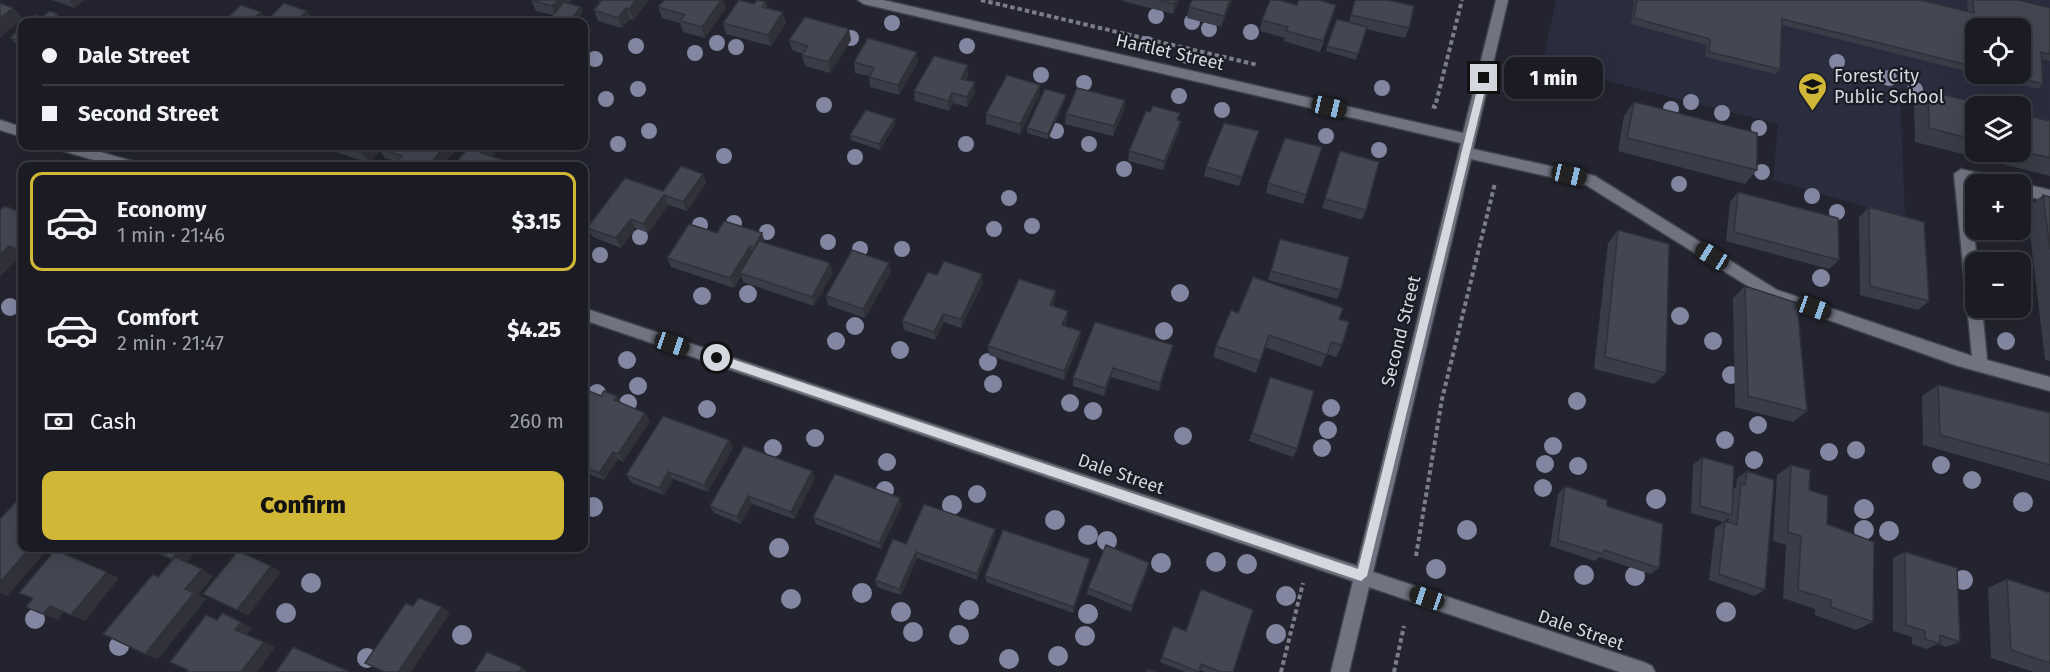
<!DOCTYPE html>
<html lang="en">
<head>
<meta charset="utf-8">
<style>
  :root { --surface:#1a1b23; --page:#23242b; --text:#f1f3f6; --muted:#9fa1a6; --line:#383941; --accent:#d1b736 }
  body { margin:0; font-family:"Fira Sans",sans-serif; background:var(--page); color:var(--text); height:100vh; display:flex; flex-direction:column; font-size:22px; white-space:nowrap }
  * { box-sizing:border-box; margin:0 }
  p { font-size:20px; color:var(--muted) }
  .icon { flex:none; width:33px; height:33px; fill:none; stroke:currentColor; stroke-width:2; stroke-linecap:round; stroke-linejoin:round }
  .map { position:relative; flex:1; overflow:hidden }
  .sheet { position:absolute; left:18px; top:162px; width:570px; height:390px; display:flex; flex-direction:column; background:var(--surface); border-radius:12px; box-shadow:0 6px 24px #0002,0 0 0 2px var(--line) }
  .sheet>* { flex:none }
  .guide { position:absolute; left:18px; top:18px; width:570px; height:132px; border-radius:12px; box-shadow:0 6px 24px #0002,0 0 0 2px var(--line); display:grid; align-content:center; height:132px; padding:0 24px; background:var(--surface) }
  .controls { position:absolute; left:1965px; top:18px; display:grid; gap:12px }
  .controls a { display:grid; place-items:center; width:66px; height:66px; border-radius:12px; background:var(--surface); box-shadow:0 6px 24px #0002,0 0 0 2px var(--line); font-size:30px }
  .end { position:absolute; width:27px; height:27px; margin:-14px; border:8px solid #d6d8df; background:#111; box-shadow:0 0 0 3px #111 }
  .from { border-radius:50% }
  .bubble { position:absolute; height:42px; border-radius:12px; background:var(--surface); box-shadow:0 6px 24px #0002,0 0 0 2px var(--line); font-size:20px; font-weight:800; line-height:42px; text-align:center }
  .car { position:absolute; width:18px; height:36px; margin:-18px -9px; border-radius:8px; box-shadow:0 0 4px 2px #0007; background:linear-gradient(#222 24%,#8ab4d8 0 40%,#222 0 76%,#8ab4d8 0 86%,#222 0) }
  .guide b { display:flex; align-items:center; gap:21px; height:57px; font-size:22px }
  .guide b+b { border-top:2px solid var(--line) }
  .guide i { width:15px; height:15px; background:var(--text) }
  ul { padding:10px 0 0; list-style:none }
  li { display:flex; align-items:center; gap:18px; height:99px; margin:0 12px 9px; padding:0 12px; border:3px solid transparent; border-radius:12px }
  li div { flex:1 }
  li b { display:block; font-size:22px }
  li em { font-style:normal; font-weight:800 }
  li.on { border-color:var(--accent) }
  li>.icon { width:54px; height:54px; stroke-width:1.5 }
  .pay { display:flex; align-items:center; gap:15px; height:66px; padding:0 24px; font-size:22px }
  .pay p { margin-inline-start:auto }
  .cta { display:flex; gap:12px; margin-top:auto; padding:12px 24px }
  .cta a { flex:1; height:69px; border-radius:12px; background:var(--accent); color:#111; font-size:24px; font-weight:800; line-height:69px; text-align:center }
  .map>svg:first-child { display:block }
</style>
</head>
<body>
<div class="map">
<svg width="2050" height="672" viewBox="0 0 2050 672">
  <rect width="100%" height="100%" fill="#23242f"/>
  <path fill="#2a2d3d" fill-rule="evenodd" d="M1556,0H2050V123L2021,116L2020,106H1982L1900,88L1905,218L1773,180L1778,124L1542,65ZM1976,28H2020V74H1976Z"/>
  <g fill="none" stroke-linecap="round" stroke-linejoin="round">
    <defs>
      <path id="minor" d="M858,0H883L1463,133L1496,0H1508L1473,149L1595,176L1777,290L1972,356L1954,174L1961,169L2010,180L2012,184H1983L1969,181L1977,262L1976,308H1982L1987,360L2050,377V391L1958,366L1767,298L1586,185L1471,159L1373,572L1646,663L1652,666L1655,672H1620L1369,587L1349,672H1331L1353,581L584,320V308L1357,566L1461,143L864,4Z
        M0,120L22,127V137L0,130Z
        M59,146H80L135,162L137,166H114L60,150Z
        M2020,183L2050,190V202L2020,194V184H2015Z"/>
    </defs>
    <use href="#minor" stroke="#41434b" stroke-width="3"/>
    <path stroke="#7c7d86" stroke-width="4" stroke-dasharray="4.5 3" stroke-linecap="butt" d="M981,0L1258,65
      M1432,106L1435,107L1462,0
      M1416,556L1442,399L1495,183
      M1281,672L1303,583
      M1394,672L1404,626"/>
    <use href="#minor" fill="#717480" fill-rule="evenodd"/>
  </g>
  <g fill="#8286a1">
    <circle cx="1156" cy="16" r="8"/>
    <circle cx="1192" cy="22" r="8"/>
    <circle cx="892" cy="23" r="8"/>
    <circle cx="1209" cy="29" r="8"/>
    <circle cx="1251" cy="32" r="8"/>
    <circle cx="851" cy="38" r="8"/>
    <circle cx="717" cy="43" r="8"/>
    <circle cx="1147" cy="44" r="8"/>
    <circle cx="636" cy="46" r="8"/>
    <circle cx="967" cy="46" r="8"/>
    <circle cx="736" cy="47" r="8"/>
    <circle cx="695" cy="53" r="8"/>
    <circle cx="1187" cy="56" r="8"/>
    <circle cx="595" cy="59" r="8"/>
    <circle cx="1837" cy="62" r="8"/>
    <circle cx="1041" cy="75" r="8"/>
    <circle cx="1889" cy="78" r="8"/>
    <circle cx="1084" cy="83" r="8"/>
    <circle cx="1382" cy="88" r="8"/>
    <circle cx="638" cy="89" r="8"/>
    <circle cx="1915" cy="90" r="8"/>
    <circle cx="1179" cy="96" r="8"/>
    <circle cx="606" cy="99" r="8"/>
    <circle cx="1691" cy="102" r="8"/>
    <circle cx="824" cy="105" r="8"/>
    <circle cx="1671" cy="109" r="8"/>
    <circle cx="1222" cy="110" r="8"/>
    <circle cx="1722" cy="113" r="8"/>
    <circle cx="1759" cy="128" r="8"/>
    <circle cx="649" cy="131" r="8"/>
    <circle cx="1056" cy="131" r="8"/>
    <circle cx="1326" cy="136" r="8"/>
    <circle cx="618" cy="144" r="8"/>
    <circle cx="966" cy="144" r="8"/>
    <circle cx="1089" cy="144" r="8"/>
    <circle cx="1379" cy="150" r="8"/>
    <circle cx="724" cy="156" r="8"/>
    <circle cx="855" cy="157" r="8"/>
    <circle cx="1124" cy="169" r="8"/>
    <circle cx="1762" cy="172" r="8"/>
    <circle cx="1679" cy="184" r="8"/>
    <circle cx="1812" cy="196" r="8"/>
    <circle cx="1009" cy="198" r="8"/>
    <circle cx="1837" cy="212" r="8"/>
    <circle cx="734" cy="223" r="8"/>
    <circle cx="700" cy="225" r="8"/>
    <circle cx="1032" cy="226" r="8"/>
    <circle cx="994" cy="229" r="8"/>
    <circle cx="767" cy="232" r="8"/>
    <circle cx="640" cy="237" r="8"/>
    <circle cx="828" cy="242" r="8"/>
    <circle cx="860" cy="249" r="8"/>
    <circle cx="902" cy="249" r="8"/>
    <circle cx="600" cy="255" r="8"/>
    <circle cx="1821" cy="278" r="9"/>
    <circle cx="1180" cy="293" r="9"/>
    <circle cx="748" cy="294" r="9"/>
    <circle cx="702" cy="296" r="9"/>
    <circle cx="10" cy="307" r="9"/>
    <circle cx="1680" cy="316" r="9"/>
    <circle cx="855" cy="326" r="9"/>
    <circle cx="1164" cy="331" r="9"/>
    <circle cx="836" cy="341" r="9"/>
    <circle cx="1713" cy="341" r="9"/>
    <circle cx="2006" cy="341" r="9"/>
    <circle cx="900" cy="350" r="9"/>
    <circle cx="627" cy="360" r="9"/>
    <circle cx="988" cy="362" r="9"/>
    <circle cx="1731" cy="375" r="9"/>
    <circle cx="993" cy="384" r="9"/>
    <circle cx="638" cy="386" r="9"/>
    <circle cx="597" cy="393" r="9"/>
    <circle cx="1577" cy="401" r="9"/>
    <circle cx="628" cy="403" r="9"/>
    <circle cx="1070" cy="403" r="9"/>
    <circle cx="1331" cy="408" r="9"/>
    <circle cx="707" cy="409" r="9"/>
    <circle cx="1093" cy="411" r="9"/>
    <circle cx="1758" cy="425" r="9"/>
    <circle cx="1328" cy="430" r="9"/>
    <circle cx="1183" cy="436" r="9"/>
    <circle cx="815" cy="438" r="9"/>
    <circle cx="1725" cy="440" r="9"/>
    <circle cx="1553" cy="446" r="9"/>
    <circle cx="773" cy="448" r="9"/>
    <circle cx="1322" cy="448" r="9"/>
    <circle cx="1856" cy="450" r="9"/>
    <circle cx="1829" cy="452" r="9"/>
    <circle cx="1754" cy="460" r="9"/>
    <circle cx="887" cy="462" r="9"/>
    <circle cx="1545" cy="464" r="9"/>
    <circle cx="1941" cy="465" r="9"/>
    <circle cx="1578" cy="466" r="9"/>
    <circle cx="1972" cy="480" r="9"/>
    <circle cx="1543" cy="488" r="9"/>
    <circle cx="885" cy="490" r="9"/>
    <circle cx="977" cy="494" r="9"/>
    <circle cx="1656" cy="499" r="10"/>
    <circle cx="2023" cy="502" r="10"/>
    <circle cx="952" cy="505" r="10"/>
    <circle cx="593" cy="507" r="10"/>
    <circle cx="1864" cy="509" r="10"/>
    <circle cx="1055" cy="520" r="10"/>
    <circle cx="1467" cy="530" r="10"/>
    <circle cx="1864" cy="530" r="10"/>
    <circle cx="1889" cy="531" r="10"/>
    <circle cx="1088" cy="535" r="10"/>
    <circle cx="1107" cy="541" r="10"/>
    <circle cx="779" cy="548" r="10"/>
    <circle cx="1216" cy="562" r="10"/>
    <circle cx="1161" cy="563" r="10"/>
    <circle cx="1247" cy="564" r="10"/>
    <circle cx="1436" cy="569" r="10"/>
    <circle cx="1584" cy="575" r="10"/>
    <circle cx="1635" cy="576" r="10"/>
    <circle cx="1963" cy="580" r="10"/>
    <circle cx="311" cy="583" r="10"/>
    <circle cx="862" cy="593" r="10"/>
    <circle cx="1286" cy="596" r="10"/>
    <circle cx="791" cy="599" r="10"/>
    <circle cx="969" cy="610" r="10"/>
    <circle cx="901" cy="612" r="10"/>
    <circle cx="1726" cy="612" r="10"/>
    <circle cx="286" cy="613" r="10"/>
    <circle cx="1088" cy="614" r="10"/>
    <circle cx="35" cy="619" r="10"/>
    <circle cx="913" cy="632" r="10"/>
    <circle cx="1276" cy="634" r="10"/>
    <circle cx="462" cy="635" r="10"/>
    <circle cx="959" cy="635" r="10"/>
    <circle cx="1085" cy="636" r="10"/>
    <circle cx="119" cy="646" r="10"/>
    <circle cx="1058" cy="656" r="10"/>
    <circle cx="367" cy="658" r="10"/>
    <circle cx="1009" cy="659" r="10"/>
  </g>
  <path fill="#3a3c47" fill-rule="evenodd" d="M52,0H84L75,8Z
    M531,0H572L569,3L581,7L583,12L553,15L536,11Z
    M599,0H649L633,20L630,19L622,28L598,21L594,10L600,3Z
    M664,0H723L726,8L705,38L683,32L680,23L662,18L658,7Z
    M1122,0H1179L1173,14L1122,1Z
    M1232,0L1221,27L1187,18L1189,7Z
    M1355,0L1409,28L1405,38L1366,29L1356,60L1326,51L1337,19L1349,22Z
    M1634,0H1920L1968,12L1967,0H2018L2050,8V61L2041,59L2043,84L2038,89L1782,25L1780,69L1776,74L1705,57L1707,45L1631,24ZM1976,28L2020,74H1976Z
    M766,2L767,8L786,23L771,46L726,34L723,23L754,4Z
    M1333,15L1320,52L1284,41L1285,38L1260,31L1262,20Z
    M22,26V49L20,48L10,38Z
    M789,40H851L830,73L805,66L802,55L803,54L792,50Z
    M854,62H918L899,95L870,87L869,76L855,73Z
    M968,65V76L966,80L975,82V93L967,107L953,103L949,111L915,101L914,91Z
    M1928,91L1976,106V152H2020V114L2050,121V176L1915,142L1914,105Z
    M1039,95L1020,134L986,124V114Z
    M1065,100L1048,139L1027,133V128Z
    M1125,100L1124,110L1113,136L1065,124L1066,114Z
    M1634,102L1757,170L1745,184L1618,151L1624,116Z
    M1178,120L1179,131L1163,170L1128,161L1129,151Z
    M895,124L880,150L851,140L850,135Z
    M1259,131L1256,141L1239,186L1204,176L1206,167Z
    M317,146H459L442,166H402L400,163L385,158L380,151L369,163Z
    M1322,147L1303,204L1266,193L1268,183Z
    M1340,151L1366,210L1362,220L1322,208Z
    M703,174L706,183L687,211L668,205L648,233L635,228L621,248L593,237L587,228L663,191Z
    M1738,192L1839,260L1829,269L1726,241L1730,202Z
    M2043,195L2050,197V361L2045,360L2027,208Z
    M1869,207L1929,301L1918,310L1860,295L1859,217Z
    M22,213V256L21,255L0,276Z
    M1618,230L1666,373L1654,384L1594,369L1608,243Z
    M717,233L833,273L814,306L743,282L741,276L734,288L671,267L667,258Z
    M1277,248L1341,290L1337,299L1268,280Z
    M891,272L865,318L828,305L826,296Z
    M937,275L983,283L961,328L944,322L935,340L904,330L902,321Z
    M1745,286L1807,411L1793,422L1735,407L1733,298Z
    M1055,300L1053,306L1067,320L1065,326L1080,340L1064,380L989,355L988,346Z
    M1238,313L1339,319L1342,345L1336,357L1327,354L1321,367L1265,347L1256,373L1213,357L1216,346Z
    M1173,345L1159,391L1111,377L1104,396L1073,386V378Z
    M1270,377L1297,449L1293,457L1249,441Z
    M1938,385L2050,413V481L1923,445L1922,396Z
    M584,389L621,403L650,421L623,462L618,459L604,480L584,472Z
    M729,440L733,448L708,492L673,479L664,495L632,483L626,475Z
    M1702,457L1733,490L1736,487L1737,478L1747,471L1765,590L1754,596L1709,580L1715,528L1725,521L1728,522L1729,518L1723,522L1691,513L1693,465Z
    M1791,465L1809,490L1827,524L1873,622L1856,630L1815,615V609L1783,598L1786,545L1773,541L1777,475Z
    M815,478L794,519L752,504L741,524L714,513L710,506Z
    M1565,486L1607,506L1659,568L1650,574L1599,557L1595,561L1550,546L1558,494Z
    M902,505L881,549L816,524L813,517Z
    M995,529V535L977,580L917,558L901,595L877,587L875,580L906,544Z
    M144,548H198L186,562L213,576L198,595L206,599L158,659L145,654L158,577L172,560Z
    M1905,552L1960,642L1946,647L1938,644L1926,649L1912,644V637L1893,631V558Z
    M1089,565L1073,613L986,582L985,576Z
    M1148,569L1131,612L1087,594L1088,588Z
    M2007,579L2048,592H2050V672H2034L1991,658L1988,588Z
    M1173,626L1233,672H1205L1200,670L1199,672H1185L1160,662Z"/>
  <path fill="#303139" d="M72,0H84L75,8L70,2Z
    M558,0H572L557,17L552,6Z
    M636,0H649L633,20L629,9Z
    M721,0H723L726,8L705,38L702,27Z
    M1176,0H1179L1173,14L1174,4Z
    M1230,0H1232L1221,27L1224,16Z
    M581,7L583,12L575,22H568Z
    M13,8L23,18L0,38V18Z
    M626,8L630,19L622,28L618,18Z
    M307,11L311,16L305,22H295Z
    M261,12L265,17L259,22H249Z
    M783,12L786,23L771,46L768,35Z
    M58,14L66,22H55L52,19Z
    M849,29L851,40L830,73L828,62Z
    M917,52L918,62L899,95L898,85Z
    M968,65V76L961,89V79Z
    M975,82V93L967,107V97Z
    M1040,85L1039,95L1020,134V124Z
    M952,93L953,103L949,111L948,101Z
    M1066,95L1065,100L1048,139V134Z
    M1125,100L1124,110L1113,136L1114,126Z
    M895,119V124L880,150L879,144Z
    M1181,121L1179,131L1163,170L1164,161Z
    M1259,131L1256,141L1239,186L1242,177Z
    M369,146H385L378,148L380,151L369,163L362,153Z
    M445,146H459L442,166H428Z
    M487,146H495L498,150L487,163L481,153Z
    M703,174L706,183L687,211L683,202Z
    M586,186L591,195L584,205V189Z
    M664,195L668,205L648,233L643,224Z
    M631,219L635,228L621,248L616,238Z
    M762,233L765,242L757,256L754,247Z
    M9,246L21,255L0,276V255Z
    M750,246L753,255L740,273L741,276L734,288L730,278Z
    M830,263L833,273L814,306L812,297Z
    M889,263L891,272L865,318L863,309Z
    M982,274L983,283L961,328V319Z
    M1056,291L1055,300L1049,314L1050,305Z
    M1068,311L1067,320L1061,333L1062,325Z
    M943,314L944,322L935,340L934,332Z
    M1081,331L1080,340L1064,380V371Z
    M1173,345L1171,354L1159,391L1160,383Z
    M1113,368L1111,377L1104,396L1105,388Z
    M617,396L622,404L614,400Z
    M645,413L650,421L623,462L618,454Z
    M729,440L733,448L708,492L704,485Z
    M613,452L618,459L604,480L599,473Z
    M812,471L815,478L794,519L791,512Z
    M668,472L673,479L664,495L659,488Z
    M748,496L752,504L741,524L737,517Z
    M900,498L902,505L881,549L879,543Z
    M995,529V535L977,580V574Z
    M30,548H49L7,596L0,593V582Z
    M181,548H198L184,565L172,559Z
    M916,552L917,558L901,595L899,589Z
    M1090,559L1089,565L1073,613L1074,607Z
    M1149,563L1148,569L1131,612L1132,606Z
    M271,566L281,572L248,616L237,610Z
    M202,569L213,576L198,595L206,599L158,659L145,654L185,589Z
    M107,572L119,578L85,621L71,615Z
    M50,606L64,611L58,620L43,614Z
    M442,607L450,613L411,672H398Z
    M241,622L252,628L247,635L235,630Z
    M264,642L275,647L257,672H241Z
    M522,667L528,672H519Z"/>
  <path fill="#444652" stroke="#303139" stroke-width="1.5" d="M531,0H558L552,6Z
    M599,0H636L629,9L626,8L618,18L594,10L601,1Z
    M664,0H721L702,27L680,21L685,15L658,7Z
    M739,0L754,4L757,0L766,2L762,7L783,12L768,35L723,23Z
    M1160,0H1176L1174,4Z
    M1192,0H1230L1224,16L1189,7Z
    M1270,0H1278L1297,5L1299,0H1319L1336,5L1323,41L1286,31L1288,27L1262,20Z
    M1355,0H1388L1414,6L1409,28L1351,15Z
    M1637,0H1920L1974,13L1973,0H2018L2050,8V54L2041,52L2043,84L2002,74H2020V28H1976V67L1782,19L1780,69L1709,52L1710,39L1634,18Z
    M564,2L581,7L568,22H547Z
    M0,3L13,8L0,18Z
    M284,3L307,11L295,22H265Z
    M241,5L261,12L249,22H223Z
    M50,11L58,14L52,19L61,22H27L36,15L42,17Z
    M805,17L849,29L828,62L802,55L808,46L789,40Z
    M1337,19L1367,27L1358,54L1327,46Z
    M22,26V42L10,38Z
    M868,38L917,52L898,85L869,77L874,68L854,62Z
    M934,56L968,65L961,79L975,82L967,97L952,93L948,101L914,91Z
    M1007,75L1040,85L1020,124L986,114Z
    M1077,88L1125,100L1114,126L1066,114Z
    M1045,89L1066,95L1048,134L1027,128Z
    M1928,91L1992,106H1976V140L1929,128Z
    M1634,102L1757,133V170L1627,138Z
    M1153,106L1180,113L1177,120L1181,121L1164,161L1129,151L1146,111L1150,112Z
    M866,110L895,119L879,144L850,135Z
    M2020,114L2050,121V158L2020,151Z
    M1224,123L1259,131L1242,177L1206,167Z
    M1285,138L1322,147L1306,195L1268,183Z
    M339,146H369L362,153Z
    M380,146H445L428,166H417L398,160L402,156L378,148Z
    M466,146H487L481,153L521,166H453L468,148L465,147Z
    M1340,151L1379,162L1366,210L1325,199Z
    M681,166L703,174L683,202L664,195L643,224L631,219L616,238L587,228L625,178L663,191Z
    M1738,192L1838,218L1839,260L1734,232Z
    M2043,195L2050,197V249Z
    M5,206L22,213V250L21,251L9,246L0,255V210Z
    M1869,207L1924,222L1929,301L1870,286Z
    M724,221L762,233L754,247L750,246L730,278L667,258L689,224L717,233Z
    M1618,230L1669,244L1666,373L1605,357Z
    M1280,239L1349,257L1341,290L1271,271Z
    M759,241L830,263L812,297L740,273Z
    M852,250L889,263L863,309L826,296Z
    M944,261L982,274L961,319L943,314L934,332L902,321L928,272L937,275Z
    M22,270V277L17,275Z
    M1253,277L1343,308L1339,319L1349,322L1342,345L1331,342L1327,355L1269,335L1260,361L1216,346L1231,310L1238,313Z
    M1019,279L1056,291L1050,305L1068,311L1062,325L1081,331L1064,371L988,346Z
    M1745,286L1797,303L1807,411L1748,396Z
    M1095,322L1173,345L1160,383L1113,368L1105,388L1073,378Z
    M1270,377L1314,391L1297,449L1252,433Z
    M1938,385L2050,413V465L1940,435Z
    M584,389L601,396L604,391L617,396L614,400L645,413L618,454L613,452L599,473L584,467Z
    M663,416L729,440L704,485L668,472L659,488L626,475Z
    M744,446L812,471L791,512L748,496L737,517L710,506Z
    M1702,457L1734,466L1732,515L1700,506Z
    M1791,465L1810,470L1809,490L1828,496L1827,524L1874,542L1873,622L1831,607V600L1798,590L1801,536L1788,532Z
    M1747,471L1774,480L1765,590L1719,574L1725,521L1737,525L1741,484L1745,485Z
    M835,474L900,498L879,543L813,517Z
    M1565,486L1607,500V506L1663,524L1659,568L1604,550L1603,554L1558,540Z
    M21,496L22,497V548H30L0,582V518H1Z
    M924,504L995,529L977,574L916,552L899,589L875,580L893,539L906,544Z
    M1003,530L1090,559L1074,607L985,576Z
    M1106,545L1149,563L1132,606L1088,588Z
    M145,548H181L172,559Z
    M55,550L107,572L71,615L50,606L43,614L26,607L33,598L19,593Z
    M238,551L271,566L237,610L203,594Z
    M1905,552L1957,568L1960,642L1940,635V644L1925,639V631L1906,625Z
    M175,557L202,569L185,589L194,593L145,654L103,634L153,574L158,577Z
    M2007,579L2050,593V663L2011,650Z
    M1201,589L1253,610L1233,672H1221L1201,664L1199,672L1162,657L1173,626L1186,631Z
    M419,598L442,607L398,672H385L365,663L406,603L413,606Z
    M222,613L241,622L235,630L264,642L241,672H186L188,670L170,662L206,615L217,620Z
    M293,647L350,672H276Z
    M487,652L522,667L519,672H474Z
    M1148,669L1156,672H1147Z"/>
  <path fill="#d6d8df" d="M1484,75L1488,78L1367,576L1361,581L717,363L712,358L717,354L1358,569L1480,78Z"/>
  <defs>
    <symbol id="school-pin" viewBox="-11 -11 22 30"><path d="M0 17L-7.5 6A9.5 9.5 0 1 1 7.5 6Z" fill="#d1b736" stroke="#191b25"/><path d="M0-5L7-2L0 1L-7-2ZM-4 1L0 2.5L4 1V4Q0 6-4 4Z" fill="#111"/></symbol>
  </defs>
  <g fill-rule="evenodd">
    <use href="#school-pin" x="1796" y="70" width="33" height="45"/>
  </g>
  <g text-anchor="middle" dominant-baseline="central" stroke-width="4.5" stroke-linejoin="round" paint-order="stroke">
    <g font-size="18" fill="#d6d8df" stroke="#191b25">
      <text transform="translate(1170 52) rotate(13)">Hartlet Street</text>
      <text transform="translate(1401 331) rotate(-76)">Second Street</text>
      <text transform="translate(1121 474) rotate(19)">Dale Street</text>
      <text transform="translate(1581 630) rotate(19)">Dale Street</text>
    </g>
    <g font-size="18" fill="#d6d8df" stroke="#191b25" text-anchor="start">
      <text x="1834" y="76">Forest City<tspan x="1834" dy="21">Public School</tspan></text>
    </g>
  </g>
</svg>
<div class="controls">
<a><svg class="icon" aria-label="locate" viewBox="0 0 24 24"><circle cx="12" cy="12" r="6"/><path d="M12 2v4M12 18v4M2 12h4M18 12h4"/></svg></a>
<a><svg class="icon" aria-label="layers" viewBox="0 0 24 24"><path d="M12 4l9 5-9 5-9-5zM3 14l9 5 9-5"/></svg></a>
<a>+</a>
<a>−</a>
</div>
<i class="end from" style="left:717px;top:358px"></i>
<i class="end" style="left:1484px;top:78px"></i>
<div class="bubble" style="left:1504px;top:57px;width:99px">1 min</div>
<i class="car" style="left:1329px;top:107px;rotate:103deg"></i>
<i class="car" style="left:1569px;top:175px;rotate:103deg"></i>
<i class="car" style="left:1712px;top:256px;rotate:302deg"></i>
<i class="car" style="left:1814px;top:308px;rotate:110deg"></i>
<i class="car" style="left:672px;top:344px;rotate:109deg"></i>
<i class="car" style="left:1427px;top:598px;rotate:289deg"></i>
<div class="guide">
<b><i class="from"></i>Dale Street</b>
<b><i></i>Second Street</b>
</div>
<section class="sheet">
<ul>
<li class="on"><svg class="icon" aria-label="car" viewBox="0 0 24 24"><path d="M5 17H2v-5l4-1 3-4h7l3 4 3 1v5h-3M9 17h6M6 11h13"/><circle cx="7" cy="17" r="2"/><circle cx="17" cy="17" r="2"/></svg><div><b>Economy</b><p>1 min · 21:46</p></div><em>$3.15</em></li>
<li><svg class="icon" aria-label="car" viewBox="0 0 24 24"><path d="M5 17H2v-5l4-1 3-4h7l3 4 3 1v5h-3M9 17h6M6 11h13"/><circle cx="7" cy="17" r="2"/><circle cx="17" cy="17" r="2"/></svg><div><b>Comfort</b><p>2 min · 21:47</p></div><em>$4.25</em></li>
</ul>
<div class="pay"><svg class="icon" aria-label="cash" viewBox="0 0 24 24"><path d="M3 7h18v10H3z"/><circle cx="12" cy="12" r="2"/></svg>Cash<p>260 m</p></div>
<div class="cta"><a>Confirm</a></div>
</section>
</div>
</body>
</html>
